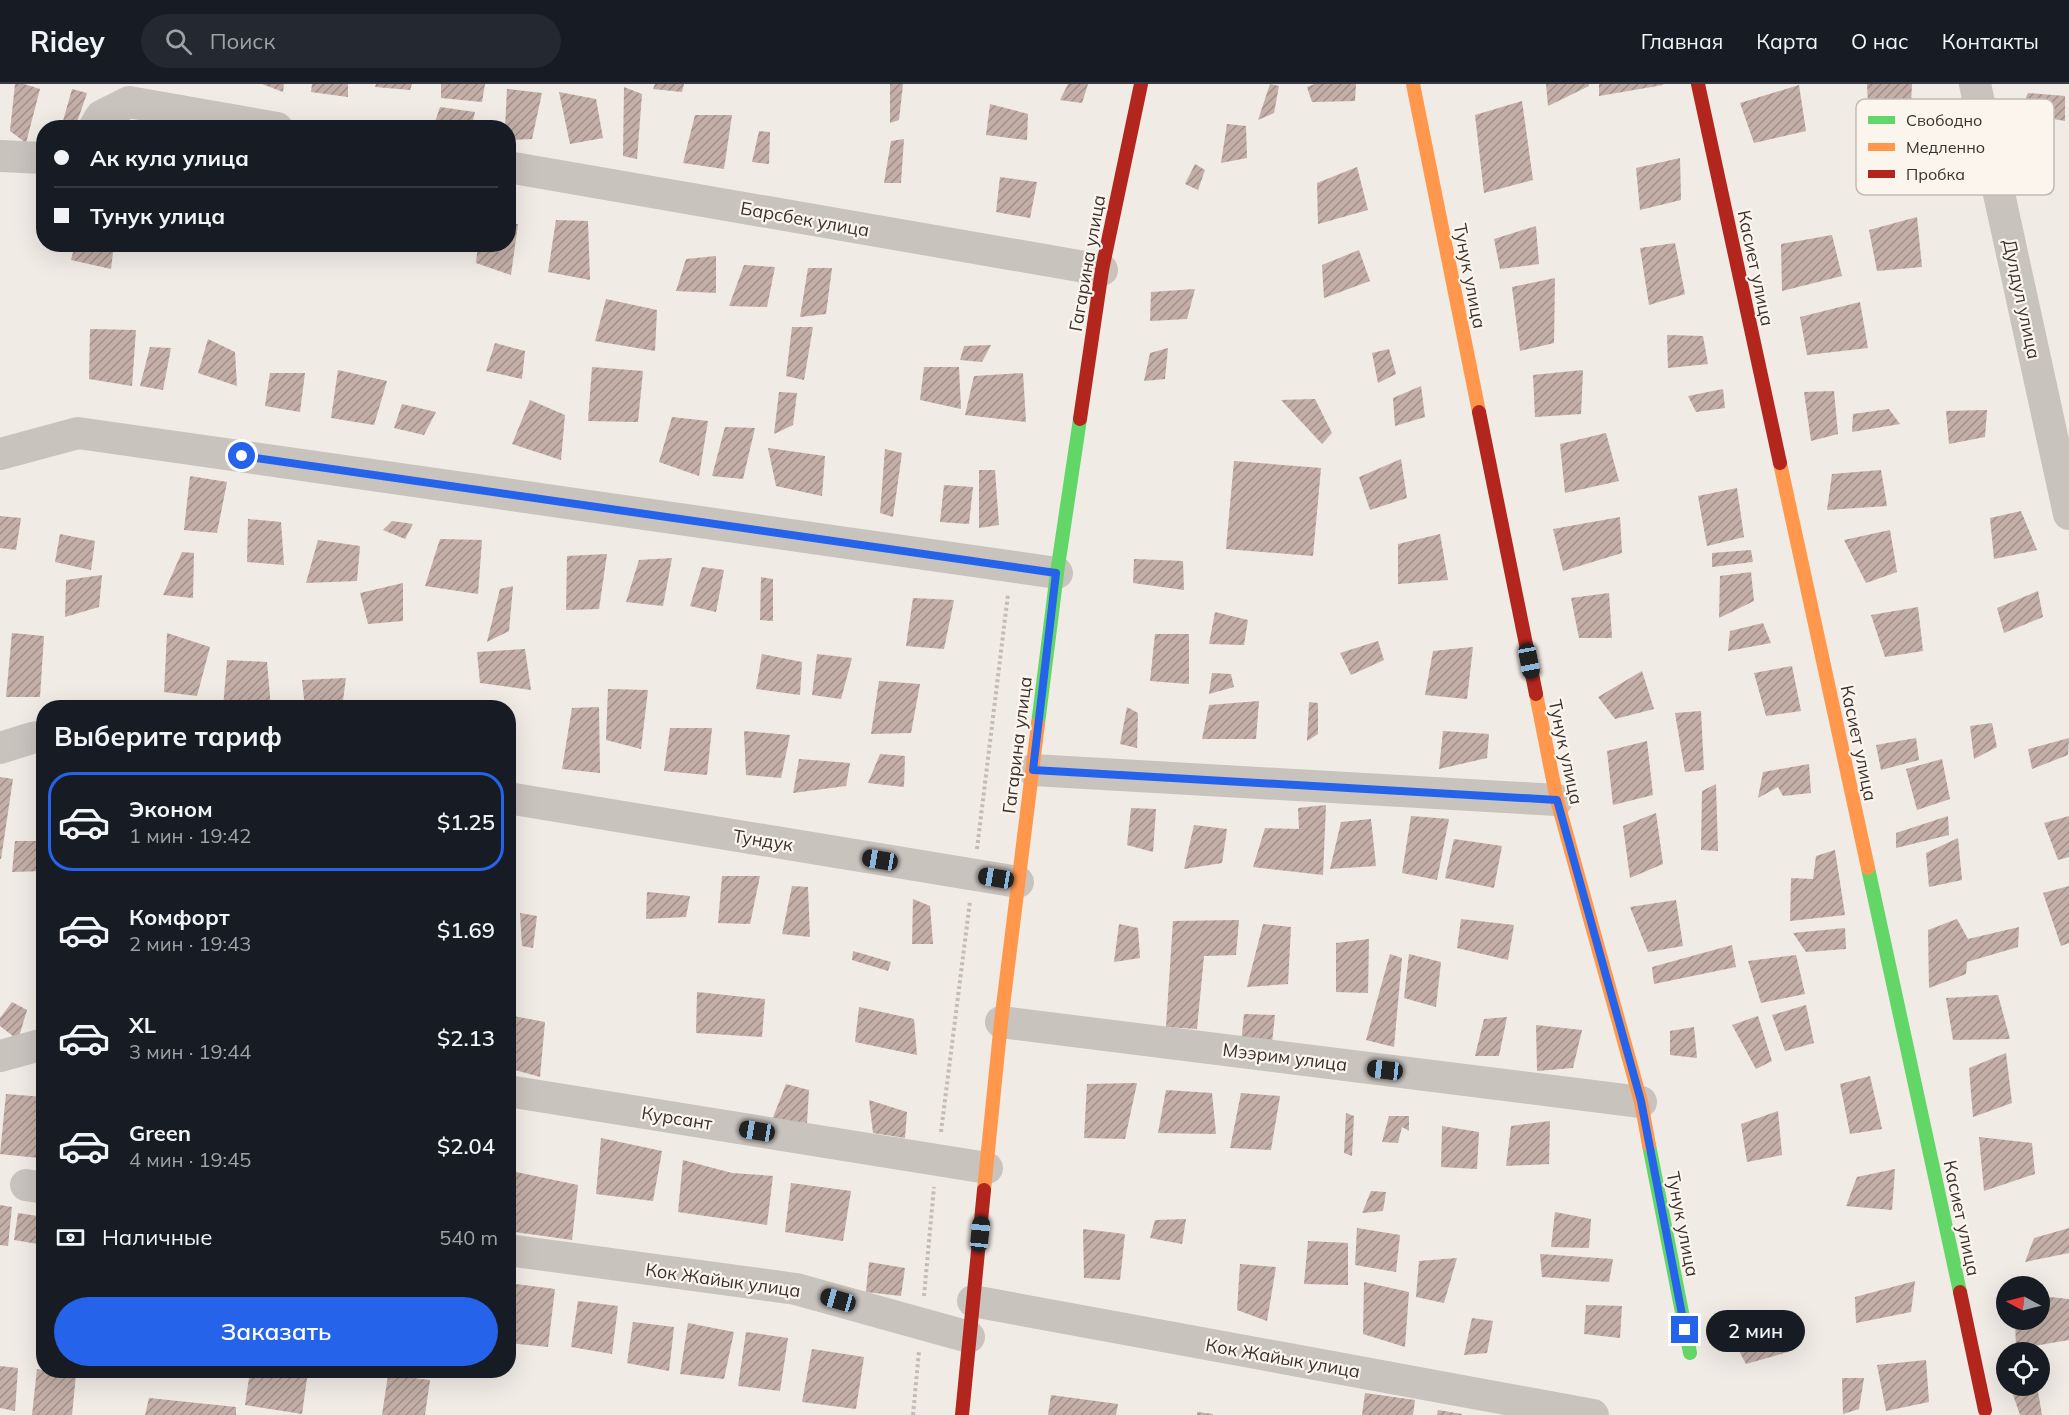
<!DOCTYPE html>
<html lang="ru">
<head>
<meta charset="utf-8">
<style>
  :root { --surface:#171b24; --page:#242831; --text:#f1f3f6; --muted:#9ea1a6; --line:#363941; --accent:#2563eb }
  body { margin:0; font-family:Mulish,sans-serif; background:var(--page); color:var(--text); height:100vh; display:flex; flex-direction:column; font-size:22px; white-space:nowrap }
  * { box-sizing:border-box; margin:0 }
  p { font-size:20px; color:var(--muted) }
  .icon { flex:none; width:33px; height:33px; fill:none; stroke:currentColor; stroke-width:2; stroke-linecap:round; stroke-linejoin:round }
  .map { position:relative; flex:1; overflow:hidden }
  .panel { position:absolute; left:36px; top:616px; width:480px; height:678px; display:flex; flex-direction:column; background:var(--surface); border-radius:24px; box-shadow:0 6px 24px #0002 }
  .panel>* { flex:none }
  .banner { position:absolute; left:36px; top:36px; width:480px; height:132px; border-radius:24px; box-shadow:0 6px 24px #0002; display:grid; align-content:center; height:132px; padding:0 18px; background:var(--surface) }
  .needle { width:39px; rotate:277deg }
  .controls { position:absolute; left:1996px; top:1192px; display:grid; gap:12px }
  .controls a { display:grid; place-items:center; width:54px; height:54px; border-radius:50%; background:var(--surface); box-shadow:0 6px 24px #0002; font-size:30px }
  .end { position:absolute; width:27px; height:27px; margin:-14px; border:8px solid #2563eb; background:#fff; box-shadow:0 0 0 3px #fff }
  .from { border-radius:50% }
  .bubble { position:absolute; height:42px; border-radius:21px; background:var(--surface); box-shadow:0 6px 24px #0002; font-size:20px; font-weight:600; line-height:42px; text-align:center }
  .car { position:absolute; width:18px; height:36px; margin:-18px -9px; border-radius:8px; box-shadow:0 0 4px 2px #0007; background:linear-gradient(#222 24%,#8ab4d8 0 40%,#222 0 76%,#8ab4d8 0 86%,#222 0) }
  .banner b { display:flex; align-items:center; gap:21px; height:57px; font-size:22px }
  .banner b+b { border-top:2px solid var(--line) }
  .banner i { width:15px; height:15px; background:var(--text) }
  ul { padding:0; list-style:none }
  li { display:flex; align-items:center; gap:18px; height:99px; margin:0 12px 9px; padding:0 6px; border:3px solid transparent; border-radius:24px }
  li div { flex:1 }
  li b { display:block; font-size:22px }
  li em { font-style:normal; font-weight:600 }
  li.active { border-color:var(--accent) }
  li>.icon { width:54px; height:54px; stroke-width:1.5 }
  h2 { padding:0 18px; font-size:27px; line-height:72px }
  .pay { display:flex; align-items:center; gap:15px; height:66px; padding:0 18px; font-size:22px }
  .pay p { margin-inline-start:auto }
  .button { display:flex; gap:12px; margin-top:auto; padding:12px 18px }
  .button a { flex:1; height:69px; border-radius:36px; background:var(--accent); color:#fff; font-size:24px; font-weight:600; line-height:69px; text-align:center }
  header { display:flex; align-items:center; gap:36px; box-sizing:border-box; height:84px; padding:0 30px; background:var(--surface); border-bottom:2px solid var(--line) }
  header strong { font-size:28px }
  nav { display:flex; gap:33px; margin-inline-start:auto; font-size:21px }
  .search { width:420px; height:54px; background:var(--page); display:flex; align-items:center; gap:15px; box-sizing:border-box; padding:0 21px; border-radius:33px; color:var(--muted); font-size:22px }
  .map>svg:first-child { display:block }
</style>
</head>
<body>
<header>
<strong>Ridey</strong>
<div class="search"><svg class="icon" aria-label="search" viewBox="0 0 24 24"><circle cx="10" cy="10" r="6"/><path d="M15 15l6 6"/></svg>Поиск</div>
<nav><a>Главная</a><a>Карта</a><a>О нас</a><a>Контакты</a></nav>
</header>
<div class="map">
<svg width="2069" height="1331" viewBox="0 0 2069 1331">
  <defs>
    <pattern id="building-hatch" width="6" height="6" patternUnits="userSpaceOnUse" patternTransform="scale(1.5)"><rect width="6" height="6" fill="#c3afa7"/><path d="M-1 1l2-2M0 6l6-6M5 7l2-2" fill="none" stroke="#a08f88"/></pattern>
  </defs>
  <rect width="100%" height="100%" fill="#f0ebe5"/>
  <path fill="url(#building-hatch)" d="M15,0H24L40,5L26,59L10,47Z
    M262,0H284L283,8Z
    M312,0H348V13L311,8Z
    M376,0H412L410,6L375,3Z
    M441,0H485L482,18L441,14Z
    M655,0H684L682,8L653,5Z
    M890,0H903L899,36L890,39Z
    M1068,0H1088L1082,19L1060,16Z
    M1270,0L1279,2L1274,29L1258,36Z
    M1315,0H1356L1355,17L1312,18L1307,3Z
    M1546,0H1589V2L1548,22Z
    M1599,0H1663V1L1599,12Z
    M1867,0H1912L1911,21H1868Z
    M1799,1L1806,47L1754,59L1740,19Z
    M624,3L642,10L637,75L623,72Z
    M72,5L87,9L75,44H61Z
    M507,5L542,9L532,55L508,56V44H505Z
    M559,8L596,15L603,54L570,60Z
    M2028,9L2065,12V37L2019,29Z
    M1522,17L1533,96L1484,109L1475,31Z
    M990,20L1028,30L1027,56L986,51Z
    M440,23L475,28L471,44H452L435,38Z
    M695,31H732L724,85L683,79Z
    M1227,40L1246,42L1247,74L1221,79Z
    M759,47L770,48L769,80L752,78Z
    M904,55L901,99H884L891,57Z
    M1680,74L1681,116L1640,126L1636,84Z
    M1195,80L1205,86L1198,106L1185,100Z
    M1357,83L1368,126L1318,140L1317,99Z
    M1000,93L1037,98L1030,134L996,128Z
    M1917,133L1922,183L1877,187L1869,146Z
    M556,136L588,137L590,196L548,188Z
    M508,139L518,140L511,191L476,179L478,160H508Z
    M1536,142L1539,180L1500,185L1494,155Z
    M1832,151L1842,192L1782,207L1781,160Z
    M1675,159L1685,210L1649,221L1640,164Z
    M75,160H114L111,185L71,176Z
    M1359,166L1370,197L1324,214L1322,181Z
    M716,172V209L676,207L686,175Z
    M744,181L775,183L767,223L729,222Z
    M808,184H832L826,230L800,233Z
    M1555,194L1554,259L1520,267L1512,203Z
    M1195,205L1187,235L1150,237L1151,208Z
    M606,215L657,226L655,267L595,257Z
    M1860,218L1868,264L1807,271L1800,233Z
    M792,243H813L804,296L786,292Z
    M90,245L136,246L132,302L89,295Z
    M1667,251L1703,252L1708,280L1668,284Z
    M208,255L235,268L237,302L198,289Z
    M495,259L525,267L522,295L486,287Z
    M991,261L982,278L960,276L964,262Z
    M150,263L171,264L163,306L140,302Z
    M1168,264L1165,295L1144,297L1150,269Z
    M1389,265L1396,290L1378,299L1372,269Z
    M592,283L643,287L638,338L588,337Z
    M924,283H959L961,325L920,316Z
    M338,286L387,297L374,341L331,334Z
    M1583,286L1581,330L1535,333L1533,291Z
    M270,289H305L300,328L265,322Z
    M1023,289L1026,338L965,331L974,292Z
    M1421,302L1425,333L1395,342L1393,314Z
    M1723,305L1725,324L1696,328L1688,312Z
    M1834,307L1838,350L1811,357L1804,308Z
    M779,308L797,309L793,341L774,350Z
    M1315,315L1332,349L1322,360L1281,316Z
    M530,316L565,331L561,376L512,360Z
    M402,320L436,328L424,351L394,344Z
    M1889,325L1900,340L1852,348L1853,330Z
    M1987,326L1985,353L1949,360L1946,327Z
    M672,333L708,337L699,392L659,378Z
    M725,343L755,344L743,395L712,392Z
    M1606,349L1619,397L1565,409L1560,360Z
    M768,364L825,372L822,412L776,402Z
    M885,365L902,369L893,433L880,429Z
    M1401,375L1407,414L1370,426L1359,393Z
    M1234,377L1321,384L1313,472L1226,465Z
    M979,386H995L999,441L979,444Z
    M1881,386L1887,422L1827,426L1832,390Z
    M190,392L227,398L217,449L184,446Z
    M944,401L973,403L969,440L940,438Z
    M1737,404L1744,453L1707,462L1698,412Z
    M2021,427L2037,466L1994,475L1990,434Z
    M0,432L21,434L16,466L0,464Z
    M1620,433L1622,469L1563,487L1553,445Z
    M248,435L281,438L284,481L247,478Z
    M392,437L413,440L405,455L383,446Z
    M1890,446L1897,488L1866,499L1844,456Z
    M60,450L95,457L91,486L55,478Z
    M1440,450L1448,496L1398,500V460Z
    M440,455L482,456L478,510L425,502Z
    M318,456L360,462L357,497L306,499Z
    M1751,466L1753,478L1712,483V469Z
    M182,468L194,469L193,514L163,511Z
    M607,470L599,525L566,526L567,472Z
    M672,474L663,522L626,518L639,476Z
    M1134,475L1183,477L1184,506L1133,499Z
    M702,483L724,486L716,528L690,522Z
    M1751,488L1754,517L1719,534L1720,492Z
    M102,491L99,523L65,533L66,496Z
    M761,493L773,495V537L760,536Z
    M403,499V537L368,540L360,509Z
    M513,502L509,547L487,558L500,505Z
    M2038,507L2043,533L2004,549L1997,524Z
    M1609,509L1612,554H1579L1571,514Z
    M913,514L954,516L944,565L906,562Z
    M1918,523L1923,567L1885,573L1871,531Z
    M1215,528L1248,536L1244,561L1209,560Z
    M1763,539L1771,559L1728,567L1730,547Z
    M12,549L44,552L40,613H6Z
    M167,549L210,563L197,612L164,608Z
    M1155,550H1189V600L1150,597Z
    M1378,557L1384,576L1351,591L1340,569Z
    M1473,563L1467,615L1425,611L1433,567Z
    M525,565L531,606L480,599L477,568Z
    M762,570L802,578L800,611L756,605Z
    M817,570L852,574L841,615L812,611Z
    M227,576L267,578L271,624H223Z
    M1792,582L1801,627L1766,632L1754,589Z
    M1642,587L1654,625L1615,635L1598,613Z
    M1212,589L1231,590L1234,603L1209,610Z
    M346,594L342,624H305L302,596Z
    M879,597L920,600L911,649L871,650Z
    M608,605L648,606L641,665L606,656Z
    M1259,617L1256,655H1202L1209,621Z
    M1309,618L1318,619V650L1307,657Z
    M599,623L600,689L562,685L572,624Z
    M1127,623L1138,629L1137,664L1120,660Z
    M1701,627L1704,686L1685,688L1675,629Z
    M1992,639L1997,663L1974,675L1970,642Z
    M670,644H712L707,691L664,687Z
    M744,647L790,651L781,694L746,691Z
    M1443,647L1489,650L1487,674L1439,685Z
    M1916,654L1919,676L1881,686L1876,661Z
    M2069,654L2068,671L2032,685L2028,665Z
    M1647,657L1653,711L1613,721L1607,667Z
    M880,670L905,672L904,703L868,699Z
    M799,675L850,679L846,702L793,709Z
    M1942,675L1950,715L1917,726L1906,685Z
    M1809,680L1811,709L1783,712L1778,703L1758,714L1763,688Z
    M0,693L13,695L1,775H0Z
    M1716,700L1718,767L1701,766L1702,707Z
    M1326,721L1323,791L1253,783L1265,744L1299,745L1298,724Z
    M1131,724L1156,725L1153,768L1127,761Z
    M1656,729L1663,780L1630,794L1623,742Z
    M1411,732L1449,735L1437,796L1402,789Z
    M1948,732L1949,751L1896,764V749Z
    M2069,732V773L2058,776L2044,739Z
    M1371,735L1376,782L1330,785L1341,738Z
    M1194,741L1227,745L1222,779L1184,785Z
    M1958,754L1962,796L1929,803L1926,769Z
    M1454,755L1502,762L1494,804L1445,794Z
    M15,757H44V787L12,788Z
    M1835,766L1845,831L1790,837L1791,794L1813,795L1816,772Z
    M722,792H760L750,840L718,839Z
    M792,802L808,803L810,853L782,850Z
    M2069,802V859L2061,862L2043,809Z
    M647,808L690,812L686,833L646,835Z
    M913,815L930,822L933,860H912Z
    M1676,816L1683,862L1648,868L1630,823Z
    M520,829L537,832L533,864L522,862Z
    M1461,835L1514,841L1508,876L1457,864Z
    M1957,835L1968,855L2019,843L2018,863L1967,878L1966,890L1929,904L1928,846Z
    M1239,836L1236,871L1204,872L1197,945L1166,943L1173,837Z
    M1119,840L1138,844L1140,874L1114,878Z
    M1263,840L1291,843L1288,900L1247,903Z
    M1845,844L1846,865L1806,868L1793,849Z
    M1369,855L1368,909L1336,908V859Z
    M1732,861L1736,883L1654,900L1652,883Z
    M853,867L891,878L888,887L852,876Z
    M1390,870L1402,874L1394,963L1366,956Z
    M1409,870L1441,878L1436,923L1404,914Z
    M1796,871L1805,910L1761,919L1748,877Z
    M697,908L765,915L762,953L696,949Z
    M1998,911L2010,955L1953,956L1946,914Z
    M12,918L27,926L18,956L0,942V934Z
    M1806,921L1814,959L1785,967L1772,931Z
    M859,923L914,935L917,971L855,958Z
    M1244,930L1275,931L1272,959L1241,960Z
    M508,931L545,938L540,993L508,984Z
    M1758,932L1772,977L1756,985L1732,941Z
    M1507,933L1499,972H1475L1484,935Z
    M1536,941L1582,946L1573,984L1537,987Z
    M1694,943L1697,974L1670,971V947Z
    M2006,969L2012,1019L1973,1033L1969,984Z
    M1870,992L1882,1045L1850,1050L1840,1000Z
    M1137,999L1125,1055L1084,1054L1087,1000Z
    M786,1000L809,1006L807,1039L772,1036Z
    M1166,1006L1212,1009L1216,1050L1158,1049Z
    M1241,1009L1280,1012L1271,1066L1230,1064Z
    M6,1010L44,1013V1038L39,1074L0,1070Z
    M869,1016L907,1028L905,1054L873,1049Z
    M1778,1027L1782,1071L1747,1078L1741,1040Z
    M1346,1029L1354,1032L1352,1072L1344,1069Z
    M1389,1032H1409V1047L1402,1043L1398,1059L1382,1058Z
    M1550,1037L1549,1080L1506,1082L1511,1042Z
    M1442,1042L1479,1048L1477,1085L1441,1083Z
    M1979,1053L2032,1059L2035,1090L1984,1107Z
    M601,1054L662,1067L653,1117L596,1110Z
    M683,1076L732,1089L773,1092L767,1141L678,1128Z
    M1895,1085L1892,1126L1846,1122L1857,1093Z
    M516,1088L578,1101L572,1156L508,1147V1127Z
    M791,1099L851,1107L843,1157L785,1148Z
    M1371,1107L1386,1108L1383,1127L1362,1129Z
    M0,1121L12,1123L8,1162L0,1161Z
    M1555,1128L1591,1135L1589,1164L1551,1163Z
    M18,1129L44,1133V1161L14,1156Z
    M1186,1135L1182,1160L1150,1154L1155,1136Z
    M1357,1144L1400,1151L1396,1188L1355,1181Z
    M2069,1144V1169L2025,1178L2034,1154Z
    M1083,1145L1125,1150L1120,1196L1084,1194Z
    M1308,1157L1348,1159V1201L1304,1200Z
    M1540,1170L1613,1175L1609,1198L1542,1193Z
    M1457,1174L1444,1219L1416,1213L1419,1177Z
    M869,1178L905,1184L901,1212L866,1208Z
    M1240,1180L1276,1183L1267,1237L1237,1226Z
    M1915,1197L1911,1228L1856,1239L1855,1213Z
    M1364,1198L1409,1208L1405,1263L1363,1250Z
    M508,1199L555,1205L548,1263L508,1259Z
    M2040,1212L2069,1215V1256L2016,1265L2015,1236H2040Z
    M578,1217L618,1222L612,1270L571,1263Z
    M1586,1221L1622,1222L1620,1254L1584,1250Z
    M1777,1226L1788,1268L1746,1280L1729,1248Z
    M1472,1234L1493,1237L1487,1269L1464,1271Z
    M633,1238L674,1243L669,1287L627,1279Z
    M688,1239L734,1248L724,1295L680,1290Z
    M746,1248L788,1254L780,1307L738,1302Z
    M812,1265L864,1273L856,1325L802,1318Z
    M1926,1276L1929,1318L1886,1327L1877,1281Z
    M0,1282L18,1284L15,1327L0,1324Z
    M37,1285L76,1291L72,1331H32Z
    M128,1287H148L147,1291Z
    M250,1287H308L302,1330L245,1321Z
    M388,1291L430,1296L425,1331H382Z
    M1842,1294H1864L1859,1325L1843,1330Z
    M2015,1302H2037L2042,1331H2020L2011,1305Z
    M1365,1309L1415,1316L1413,1331H1362Z
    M1051,1311L1118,1320L1116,1331H1048Z
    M149,1314L236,1323V1331H145Z
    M1438,1326L1462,1330V1331H1437Z
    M1197,1328L1213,1330V1331H1197Z"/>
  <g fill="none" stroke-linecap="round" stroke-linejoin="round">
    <path stroke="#c2bbb6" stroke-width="4" stroke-dasharray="3 3" stroke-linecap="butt" d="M977,765L1008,510
      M941,1048L970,817
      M924,1212L934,1103
      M913,1331L919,1267"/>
    <path stroke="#c9c3be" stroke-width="32" d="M1975,0L2069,430
      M94,44L101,32L129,18L277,44
      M0,72L44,74
      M508,83L1102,186
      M0,370L78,349L1057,489
      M0,664L32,654L44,652
      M1033,686L1557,716
      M508,714L1018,798
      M1001,938L1641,1018
      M0,972L44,960
      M508,1007L987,1084
      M26,1101L44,1104
      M508,1166L796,1205L969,1253
      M973,1217L1593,1331"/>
    <path stroke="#63d668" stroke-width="14" d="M1038,640L1057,489L1080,335
      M1868,784L1960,1208
      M1649,1061L1690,1269"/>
    <path stroke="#ff974d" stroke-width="14" d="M1413,0L1479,328
      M1780,379L1868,784
      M1536,610L1557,716L1641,1018L1649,1061
      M984,1106L1001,938L1038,640"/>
    <path stroke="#b3261e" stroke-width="14" d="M1698,0L1780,379
      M1479,328L1536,610
      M1080,335L1102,186L1141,0
      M1960,1208L1985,1326
      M962,1331L984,1106"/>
  </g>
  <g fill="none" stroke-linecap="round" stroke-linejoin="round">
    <path stroke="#2563eb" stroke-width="8" d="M242,372L1056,489L1033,686L1557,716L1641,1017L1685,1246"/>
  </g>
  <g text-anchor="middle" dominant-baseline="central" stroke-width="4.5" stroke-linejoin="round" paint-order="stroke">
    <g font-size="18" fill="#3b302b" stroke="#fbf5ee">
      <text transform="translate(805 135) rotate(10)">Барсбек улица</text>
      <text transform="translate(1087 179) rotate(-80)">Гагарина улица</text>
      <text transform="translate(1756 184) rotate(78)">Касиет улица</text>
      <text transform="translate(1470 192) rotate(79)">Тунук улица</text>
      <text transform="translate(2022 215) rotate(78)">Дулдул улица</text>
      <text transform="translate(1859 659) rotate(78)">Касиет улица</text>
      <text transform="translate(1017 661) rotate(-83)">Гагарина улица</text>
      <text transform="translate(1566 668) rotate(78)">Тунук улица</text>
      <text transform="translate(763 756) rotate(9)">Тундук</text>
      <text transform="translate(1285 973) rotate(7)">Мээрим улица</text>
      <text transform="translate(677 1034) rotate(9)">Курсант</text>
      <text transform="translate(1962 1134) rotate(78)">Касиет улица</text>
      <text transform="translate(1683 1140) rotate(79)">Тунук улица</text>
      <text transform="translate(723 1196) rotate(8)">Кок Жайык улица</text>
      <text transform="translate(1283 1274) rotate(10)">Кок Жайык улица</text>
    </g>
  </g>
  <rect x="1856" y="15" width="198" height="96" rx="9" fill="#fbf5ee" stroke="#c1bab4" stroke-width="1.5"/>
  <rect x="1868" y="32" width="27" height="8" fill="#63d668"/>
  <rect x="1868" y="59" width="27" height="8" fill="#ff974d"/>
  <rect x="1868" y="86" width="27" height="8" fill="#b3261e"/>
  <g font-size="16" fill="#3b302b">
    <text x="1906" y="42">Свободно</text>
    <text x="1906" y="69">Медленно</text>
    <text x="1906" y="96">Пробка</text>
  </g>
</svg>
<div class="controls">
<a><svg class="needle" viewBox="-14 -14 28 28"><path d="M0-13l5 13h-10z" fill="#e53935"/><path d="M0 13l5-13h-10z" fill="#9ea1a6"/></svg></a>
<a><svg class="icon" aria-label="locate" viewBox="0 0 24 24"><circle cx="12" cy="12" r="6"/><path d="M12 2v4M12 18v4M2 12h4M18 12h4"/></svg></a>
</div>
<i class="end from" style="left:242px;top:372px"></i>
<i class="end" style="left:1685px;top:1246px"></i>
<div class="bubble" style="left:1706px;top:1226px;width:99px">2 мин</div>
<i class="car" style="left:1529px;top:577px;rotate:169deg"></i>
<i class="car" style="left:880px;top:776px;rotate:280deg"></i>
<i class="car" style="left:996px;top:794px;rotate:279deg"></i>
<i class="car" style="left:1385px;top:986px;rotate:277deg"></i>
<i class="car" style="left:757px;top:1047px;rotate:279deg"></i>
<i class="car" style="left:980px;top:1150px;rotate:6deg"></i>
<i class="car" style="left:838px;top:1216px;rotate:286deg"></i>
<div class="banner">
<b><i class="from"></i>Ак кула улица</b>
<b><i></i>Тунук улица</b>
</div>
<section class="panel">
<h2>Выберите тариф</h2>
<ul>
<li class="active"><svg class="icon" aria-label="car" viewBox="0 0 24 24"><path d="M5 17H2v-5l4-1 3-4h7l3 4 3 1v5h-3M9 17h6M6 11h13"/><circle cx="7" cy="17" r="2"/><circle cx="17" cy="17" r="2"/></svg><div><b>Эконом</b><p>1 мин · 19:42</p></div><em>$1.25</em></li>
<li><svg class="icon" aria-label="car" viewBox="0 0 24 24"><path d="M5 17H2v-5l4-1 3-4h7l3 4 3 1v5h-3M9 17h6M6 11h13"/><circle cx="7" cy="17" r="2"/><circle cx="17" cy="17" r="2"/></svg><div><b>Комфорт</b><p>2 мин · 19:43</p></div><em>$1.69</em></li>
<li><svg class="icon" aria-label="car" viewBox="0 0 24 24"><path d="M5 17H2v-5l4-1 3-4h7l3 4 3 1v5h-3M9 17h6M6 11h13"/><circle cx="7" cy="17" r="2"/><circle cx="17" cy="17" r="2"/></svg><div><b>XL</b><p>3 мин · 19:44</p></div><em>$2.13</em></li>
<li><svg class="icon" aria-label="car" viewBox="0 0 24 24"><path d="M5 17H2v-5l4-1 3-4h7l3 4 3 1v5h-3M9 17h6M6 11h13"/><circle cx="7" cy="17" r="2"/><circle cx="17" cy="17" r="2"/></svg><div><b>Green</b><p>4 мин · 19:45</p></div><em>$2.04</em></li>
</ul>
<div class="pay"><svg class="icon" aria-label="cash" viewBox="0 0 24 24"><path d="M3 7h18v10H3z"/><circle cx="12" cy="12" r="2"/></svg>Наличные<p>540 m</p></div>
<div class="button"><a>Заказать</a></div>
</section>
</div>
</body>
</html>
